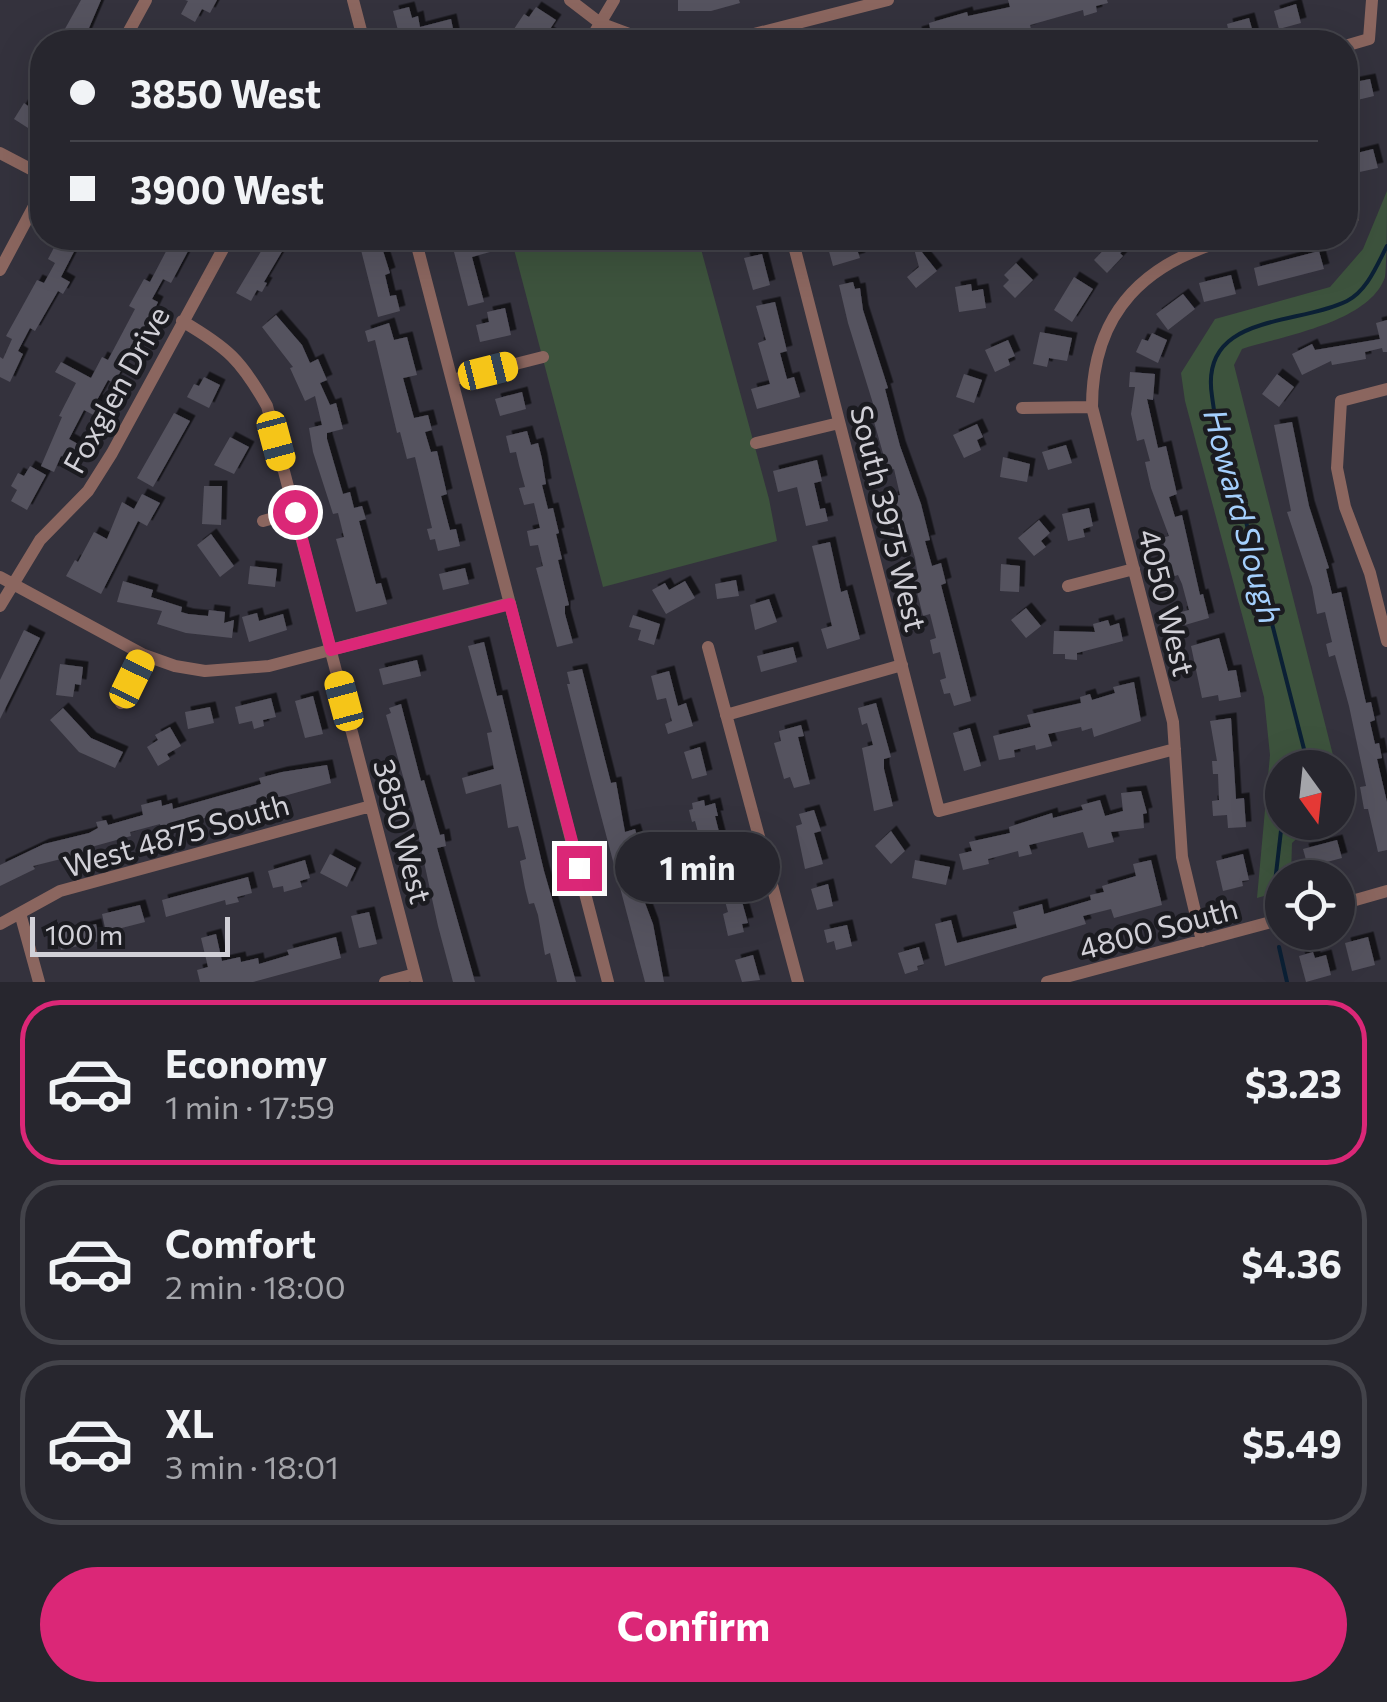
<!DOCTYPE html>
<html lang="en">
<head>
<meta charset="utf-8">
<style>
  :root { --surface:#27262e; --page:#2f2e36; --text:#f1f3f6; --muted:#a4a5aa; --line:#43434a; --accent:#db2777 }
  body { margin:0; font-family:Commissioner,sans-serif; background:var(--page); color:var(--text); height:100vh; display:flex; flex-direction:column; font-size:38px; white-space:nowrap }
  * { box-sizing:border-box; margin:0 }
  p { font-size:32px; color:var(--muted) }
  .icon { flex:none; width:55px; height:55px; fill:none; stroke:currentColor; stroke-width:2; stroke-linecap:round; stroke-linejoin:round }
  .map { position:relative; height:982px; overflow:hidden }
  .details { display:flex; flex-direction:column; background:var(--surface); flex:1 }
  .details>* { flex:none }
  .guide { position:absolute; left:30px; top:30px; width:1328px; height:220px; border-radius:40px; box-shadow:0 10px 40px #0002,0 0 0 2px var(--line); display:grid; align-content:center; height:220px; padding:0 40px; background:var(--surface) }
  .needle { width:65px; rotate:165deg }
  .fabs { position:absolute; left:1265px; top:750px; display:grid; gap:20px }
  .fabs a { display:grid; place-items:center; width:90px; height:90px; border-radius:50%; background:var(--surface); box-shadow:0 10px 40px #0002,0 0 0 2px var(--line); font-size:50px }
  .scale { position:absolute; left:30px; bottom:25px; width:200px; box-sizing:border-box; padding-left:10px; border:5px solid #d1d0d7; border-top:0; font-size:28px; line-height:35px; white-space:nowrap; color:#d1d0d7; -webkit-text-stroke:8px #1b1b20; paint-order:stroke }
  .end { position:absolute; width:45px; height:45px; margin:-22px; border:12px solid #db2777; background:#fff; box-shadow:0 0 0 5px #fff }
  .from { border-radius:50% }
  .bubble { position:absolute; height:70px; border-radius:35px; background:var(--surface); box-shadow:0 10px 40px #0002,0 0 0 2px var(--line); font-size:32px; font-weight:700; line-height:70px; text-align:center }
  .car { position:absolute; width:30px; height:60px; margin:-30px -15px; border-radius:12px; box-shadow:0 0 8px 2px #0007; background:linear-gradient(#f5c518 24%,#345 0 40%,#f5c518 0 76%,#345 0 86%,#f5c518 0) }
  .guide b { display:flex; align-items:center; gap:35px; height:95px; font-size:38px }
  .guide b+b { border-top:2px solid var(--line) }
  .guide i { width:25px; height:25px; background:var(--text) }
  ul { padding:18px 0 0; list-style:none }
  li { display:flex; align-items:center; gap:30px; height:165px; margin:0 20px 15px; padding:0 20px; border:5px solid var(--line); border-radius:40px }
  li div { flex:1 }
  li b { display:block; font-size:38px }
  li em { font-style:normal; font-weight:700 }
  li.active { border-color:var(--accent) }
  li>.icon { width:90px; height:90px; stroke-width:1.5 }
  .action { display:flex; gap:20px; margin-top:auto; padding:20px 40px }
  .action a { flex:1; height:115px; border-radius:60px; background:var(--accent); color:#fff; font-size:40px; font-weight:700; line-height:115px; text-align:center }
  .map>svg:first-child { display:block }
</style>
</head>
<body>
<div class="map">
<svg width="1387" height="982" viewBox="0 0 1387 982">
  <defs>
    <filter id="shadow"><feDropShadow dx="5.5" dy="-5.5" stdDeviation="0" flood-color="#0009"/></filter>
  </defs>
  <rect width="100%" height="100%" fill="#34323d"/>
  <path fill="#3d533d" d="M1387,191C1387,214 1387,257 1385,277C1370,322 1283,336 1242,349L1234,365L1336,767L1282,768V822L1313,823L1292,843L1291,877L1282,878V891L1257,898L1270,755L1264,697L1185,401L1181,373L1215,319L1330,287L1363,249Z
    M511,238H698L769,499L777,541L603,587Z"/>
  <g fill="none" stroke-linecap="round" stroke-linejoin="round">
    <path stroke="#0b2035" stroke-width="4" d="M1303,768L1304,749L1229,455C1217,436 1215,418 1212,396C1199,313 1297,326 1347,301C1367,291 1377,265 1387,246
      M1274,891L1282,822
      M1279,947L1287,982"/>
  </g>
  <path fill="#55535f" filter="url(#shadow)" d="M81,0H101L83,42H73L61,36Z
    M185,0H217L210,13L202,9L195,22L181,14L188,1Z
    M678,0H739L740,3L711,11H678Z
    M1008,0H1107L1108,3L1096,6L1097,12L1084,16L1083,10L1030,25L1031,29L1003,37L1001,32L963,42H919L916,32L930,28L929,23L967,12L968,16L1010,7Z
    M1296,4L1301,23L1279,29L1274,11Z
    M409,7L412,18L418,16L420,27L451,19L455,38L437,42H401L393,11Z
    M536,7L556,20L548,32L565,42H536L514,29L524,14L529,17Z
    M1249,18L1254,36L1231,42L1227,24Z
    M1370,79L1374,96L1349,102L1345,84Z
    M24,103L42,116V129L39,135L14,119Z
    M1373,149L1378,168L1355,173L1354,169L1345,171V156Z
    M59,238H81L61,277L70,282L63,294L58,291L35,331L30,328L18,351L23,354L10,382L0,377V357L3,359L12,339L6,336L37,280L44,283L55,263L48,259Z
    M173,238H195L171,283L163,279L152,299L158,302L147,325L114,383L108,380L97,400L104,403L97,417L84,410L69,439L78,444L71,460L61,456L54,472L41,466L62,417L59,416L76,383L55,372L61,362L91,378L102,357L108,360L135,309L129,306L144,279L150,282Z
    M269,238H290L264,282L267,283L262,292L257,290L251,301L236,293Z
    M362,238H379L390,273L385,275L390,296L396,295L400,311L378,317L361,250L365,248Z
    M464,238H486L490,252L472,257L484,302L468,306L454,252L467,249Z
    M848,238H853L860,258L833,266L827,244Z
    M911,238H927L930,249L921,251L937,271L916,288L907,277L919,267Z
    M1115,238H1144L1120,253L1123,256L1107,273L1094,260Z
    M1319,251L1324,269L1258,286L1254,268Z
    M762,254L770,285L753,290L744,258Z
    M1016,263L1033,280L1015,298L1003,286L1009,280L1004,275Z
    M1231,275L1236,294L1204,302L1199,283Z
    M1074,277L1093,289L1072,322L1054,310Z
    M853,282L855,289L860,288L863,310L888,388L885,389L900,446L921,504L930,540L925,541L932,566L941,563L946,583L941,585L971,701L954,706L950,693L944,694L940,680L946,678L940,652L933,654L930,640L936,638L930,614L923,616L912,572L917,570L915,558L908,534L901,537L897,524L892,497L900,495L894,469L888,471L871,411L875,410L848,323L839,285Z
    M971,284L972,291L983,289L986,308L959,312L955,287Z
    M1183,294L1195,309L1168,330L1156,314Z
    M775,302L787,351L780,353L787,379L794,377L800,397L757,409L751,389L770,384L758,343L766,340L756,306Z
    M505,308L511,335L480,342L476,325L489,322L487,312Z
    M276,315L302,345L310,363L318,359L327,380L320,383L330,405L336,403L343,429L327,433V439L343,494L350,492L354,508L362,506L366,519L359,521L376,584L381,583L387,604L356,612L336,539L344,537L338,513L333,514L313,452L309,428L322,425L315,396L305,401L290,368L293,367L262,327Z
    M1387,320V352H1383L1382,348L1365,352L1366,359L1332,365L1331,361L1302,375L1292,354L1312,344L1315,350L1380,339L1376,323Z
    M389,323L394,340L407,337L417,375L403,378L414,418L428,415L432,430L425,432L431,452L437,451L447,494L441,496L450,530L456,529L460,546L438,551L435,539L430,540L427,529L432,528L415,457L407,459L400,432L397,433L375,340L368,342L365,331Z
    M1040,332L1072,338L1067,361L1049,358L1047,367L1033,364Z
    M1152,333L1167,340L1158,363L1136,352L1142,339L1148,341Z
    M1008,340L1015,356L1008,359L1010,365L995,372L985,350Z
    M1130,372L1155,374L1153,400L1147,399L1158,448L1166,446L1177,494L1169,497L1175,517L1182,515L1200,595L1203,594L1209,618L1185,625L1181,612L1189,610L1182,584L1178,575L1172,577L1162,538L1169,536L1151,488L1145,462L1150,461L1144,439L1137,441L1131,414L1135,387H1129Z
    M964,374L982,380L974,403L956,397Z
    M1277,374L1294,387L1279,407L1262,394Z
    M204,377L220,385L209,408L187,397L194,384L199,386Z
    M522,392L526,409L500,416L495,399Z
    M174,413L190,421L153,487L137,478Z
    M1292,422L1309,506L1329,568L1326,569L1332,594L1341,592L1366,703L1371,702L1375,720L1370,722L1375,744L1379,743L1382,758L1377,759L1387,802V850L1378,852L1368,809H1364L1360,787L1366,786L1349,706L1335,655L1329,657L1326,644L1332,642L1325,612L1317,614L1312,587L1287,512L1291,511L1274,425Z
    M977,424L983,437L977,440L981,450L964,458L953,435Z
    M527,431L531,445L538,443L542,459L546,484L542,485L548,509L553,508L559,533L556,534L562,559L558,560L569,605L565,606V614L573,643L557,647L536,568L543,566L538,545L530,546L527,531L540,528L534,503L524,505L519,488L525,487L519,465L516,452L510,453L506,436Z
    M230,437L249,447L234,474L214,465Z
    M1066,445L1072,463L1048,470L1042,452Z
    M1003,457L1030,464L1027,482L1000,477Z
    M817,460L822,481L814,483L820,509L825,508L828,521L806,526L797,487L778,492L773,471Z
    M30,466L46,475L27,510L11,501L17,490L11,486L18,473L24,476Z
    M204,486H222L221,525L202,524Z
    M142,494L160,503L147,526L138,521L101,594L66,576L75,560L78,562L94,532L107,539L122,502L134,509Z
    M1089,508L1093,526L1083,529L1085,537L1068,541L1062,514Z
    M1039,520L1050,533L1041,541L1046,547L1034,556L1018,538Z
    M211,534L234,566L220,577L197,545Z
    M830,542L841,592L847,590L860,639L827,649L821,629L832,626L812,546Z
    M1001,564L1020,566L1019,592L1000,591Z
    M250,566L277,569L275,587L248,584Z
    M465,568L469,584L443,590L439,574Z
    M736,580L739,596L717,599L715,584Z
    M123,581L153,590L151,597L182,607L181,612L188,614L208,616L209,610L225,612L224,623L234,620L232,638L186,633L157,624L162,611L117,602Z
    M685,581L695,598L666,614L652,590L665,583L669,590Z
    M769,599L777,622L755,630L750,605Z
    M1026,608L1041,626L1026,638L1011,620Z
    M257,613L259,621L283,614L287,630L249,642L242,617Z
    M633,615L660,624L654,645L638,640L641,630L629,627Z
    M1108,620L1110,626L1119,623L1123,641L1077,653V660L1065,659V654H1053L1054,631L1095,632L1093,624Z
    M24,630L40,638L0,719V680Z
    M1219,638L1228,671L1236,670L1241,697L1219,701L1218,695L1202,698L1191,646Z
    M484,642L497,696L502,695L544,871L576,982H557L550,953L545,955L538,915L534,903L529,904L525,888L520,861L526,859L521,837L518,826L508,828L501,784L466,794L462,778L494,769L487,733L492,732L468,646Z
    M793,647L797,662L761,672L757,656Z
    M417,660L421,676L383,685L379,669Z
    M60,664L83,667L81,685L75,684L73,697L56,695Z
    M582,669L611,783L616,782L625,832L635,829L638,839L631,841L632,848L647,885L639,887L653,924L664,982H645L591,778L567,684H570L567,672Z
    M669,671L678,706L686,703L693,726L668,734L665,724L672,721L666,698L657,700L651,676Z
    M1134,682L1141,721L1094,737L1092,728L1082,731L1081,727L1048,734L1052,746L1036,750L1035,745L1014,750L1015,757L999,760L993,736L1031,727L1027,715L1081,703L1080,697L1090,694L1092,700L1115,693L1113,687Z
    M313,696L323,734L305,738L295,701Z
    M271,698L276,717L263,720L264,726L254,729L252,721L239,724L235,707Z
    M876,703L891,757L884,759V769L893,806L874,811L862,748L873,745L867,723L862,725L858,708Z
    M401,704L421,781L424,780L440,835L444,834L446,846L437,848L475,982H453L438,926L414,816L386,715L391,713L389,708Z
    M210,707L214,723L188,729L185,712Z
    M63,708L91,738L123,752L115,768L79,752L50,720Z
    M1231,718L1236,799L1244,798L1246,827L1228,828L1227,815L1213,816L1212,801L1219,800L1218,774H1213L1212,761H1217L1210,721Z
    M801,725L804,736L798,737L810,784L794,788L790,777L784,779L774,743L781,741L779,731Z
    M170,727L181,746L167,754L170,759L158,766L147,747L158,740L155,735Z
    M970,728L981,766L964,771L953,733Z
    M700,747L707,775L692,779L684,752Z
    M327,765L331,783L161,830L160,824L130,832L131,836L84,849L85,853L33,866L35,869L0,886V865L44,844L89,833L98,828L96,822L106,820L108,825L143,815L141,805L161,800L162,806L172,803L173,809L261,784L259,778L282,772Z
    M1141,791L1147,813L1143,814L1144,828L1111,832L1114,842L1088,848L1083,832L1029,845L1032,854L1019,857L1018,851L988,859L989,864L963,870L959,854L972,851L969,842L1010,833L1009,827L1052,813L1053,818L1083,810L1081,805L1100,800L1105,816L1123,811L1121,793Z
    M704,800L705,806L715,803L718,816H715L728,867L732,866L748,923L742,924L744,932L728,936L723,914L728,912L712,854L704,856L695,821L692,822L689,810L693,809L692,803Z
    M814,810L821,831L814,833L823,864L805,869L796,826L802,824L799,814Z
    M891,831L905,851L891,864L875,846Z
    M1337,840L1342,858L1308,867L1303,849Z
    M330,854L356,868L347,887L320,873Z
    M1243,854L1249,880L1242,881L1243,886L1223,891L1216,861Z
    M305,860L310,878L300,881L302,887L284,892L283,886L273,888L268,871Z
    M915,860L950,867L946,885L912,878Z
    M1151,860L1162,905L1114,918L1111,909L1083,916L1086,924L945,966L935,924L951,920L957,943L1017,928L1013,912L1042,904L1044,914L1091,900L1090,895L1104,892L1102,886L1136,876L1133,864Z
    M248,877L252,893L237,897L239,902L226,905L225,900L166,917L162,900Z
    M828,884L833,906L817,910L811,889Z
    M140,905L145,922L106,932L102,914Z
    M369,912L377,944L359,948L351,916Z
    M96,924L100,941L61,950L57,934Z
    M847,925L852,946L836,950L834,941L827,943L824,930Z
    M216,934L222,961L240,957L241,962L258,958L259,964L289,955L287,950L336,937L341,958L253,982H200L197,970L208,967L201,938Z
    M1368,937L1375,965L1352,971L1345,943Z
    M919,947L924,964L917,966L918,970L905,974L898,953Z
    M1313,952L1315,958L1326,955L1331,975L1306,982L1299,956Z
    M753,955L760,980L742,982L735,960Z"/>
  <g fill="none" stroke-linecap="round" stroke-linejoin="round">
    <path stroke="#8b665f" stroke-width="12" d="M353,0L364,42
      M570,0L600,23L651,42
      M123,42L146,0
      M589,42L614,0
      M723,42L888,0
      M1345,46L1369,39L1372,0
      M0,153L42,175
      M1345,216L1353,218
      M415,238L608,982
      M792,238L939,811L1175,749
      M0,270L42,191
      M182,321C228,348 241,360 267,406L417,982
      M452,380L543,357
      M1387,389L1341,401L1337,468L1345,507L1370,573L1387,641
      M1022,408L1092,407
      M756,443L839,423
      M263,521L295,512
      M0,577L144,655L175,666L205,671L269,666L510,603
      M1068,586L1134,569
      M0,606L40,540L88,491L112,453L229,238
      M708,647L798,982
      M121,703L144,655
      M726,715L902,665
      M1338,905L1387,891
      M20,913L39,982
      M0,924L60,891L371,806
      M1202,941L1182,857L1173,722L1092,407C1092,311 1146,260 1235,238
      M385,982L415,974
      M1047,982L1282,919"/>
  </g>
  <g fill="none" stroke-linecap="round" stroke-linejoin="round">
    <path stroke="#db2777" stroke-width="12" d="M295,512L331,650L510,604L579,868"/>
  </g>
  <g text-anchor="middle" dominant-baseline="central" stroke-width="9" stroke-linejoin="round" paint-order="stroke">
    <g font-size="30" fill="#d1d0d7" stroke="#1b1b20">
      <text transform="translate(115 389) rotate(-61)">Foxglen Drive</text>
      <text transform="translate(890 518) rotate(76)">South 3975 West</text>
      <text transform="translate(1168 602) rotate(76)">4050 West</text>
      <text transform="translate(404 831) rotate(75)">3850 West</text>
      <text transform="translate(176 834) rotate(-16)">West 4875 South</text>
      <text transform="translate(1158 927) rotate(-15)">4800 South</text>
    </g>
    <g font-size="32" font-style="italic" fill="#a4cffd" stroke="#1b1b20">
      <text transform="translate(1244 516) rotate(75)">Howard Slough</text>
    </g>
  </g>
</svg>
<div class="fabs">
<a><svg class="needle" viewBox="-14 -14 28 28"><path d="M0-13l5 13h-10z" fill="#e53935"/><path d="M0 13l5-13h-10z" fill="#a4a5aa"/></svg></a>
<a><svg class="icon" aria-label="locate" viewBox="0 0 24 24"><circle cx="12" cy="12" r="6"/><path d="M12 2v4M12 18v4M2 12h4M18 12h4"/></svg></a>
</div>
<div class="scale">100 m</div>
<i class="end from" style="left:295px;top:512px"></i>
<i class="end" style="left:579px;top:868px"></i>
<div class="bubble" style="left:615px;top:832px;width:165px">1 min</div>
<i class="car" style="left:488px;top:371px;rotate:76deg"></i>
<i class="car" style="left:276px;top:441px;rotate:165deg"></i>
<i class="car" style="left:132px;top:679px;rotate:26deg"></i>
<i class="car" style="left:344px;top:701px;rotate:345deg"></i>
<div class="guide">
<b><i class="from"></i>3850 West</b>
<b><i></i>3900 West</b>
</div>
</div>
<section class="details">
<ul>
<li class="active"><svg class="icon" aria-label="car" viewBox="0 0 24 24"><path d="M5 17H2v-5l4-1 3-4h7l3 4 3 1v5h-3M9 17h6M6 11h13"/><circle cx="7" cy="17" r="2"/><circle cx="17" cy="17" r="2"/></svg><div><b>Economy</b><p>1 min · 17:59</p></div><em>$3.23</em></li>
<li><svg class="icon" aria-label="car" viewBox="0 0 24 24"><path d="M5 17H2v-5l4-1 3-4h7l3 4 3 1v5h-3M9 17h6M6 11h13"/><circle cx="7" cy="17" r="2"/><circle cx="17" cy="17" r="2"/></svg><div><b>Comfort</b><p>2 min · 18:00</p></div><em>$4.36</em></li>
<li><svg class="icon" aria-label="car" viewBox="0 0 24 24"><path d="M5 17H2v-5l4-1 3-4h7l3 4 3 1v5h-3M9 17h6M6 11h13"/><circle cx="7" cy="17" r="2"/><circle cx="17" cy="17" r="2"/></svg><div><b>XL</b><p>3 min · 18:01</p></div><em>$5.49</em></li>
</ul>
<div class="action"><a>Confirm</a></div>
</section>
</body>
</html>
